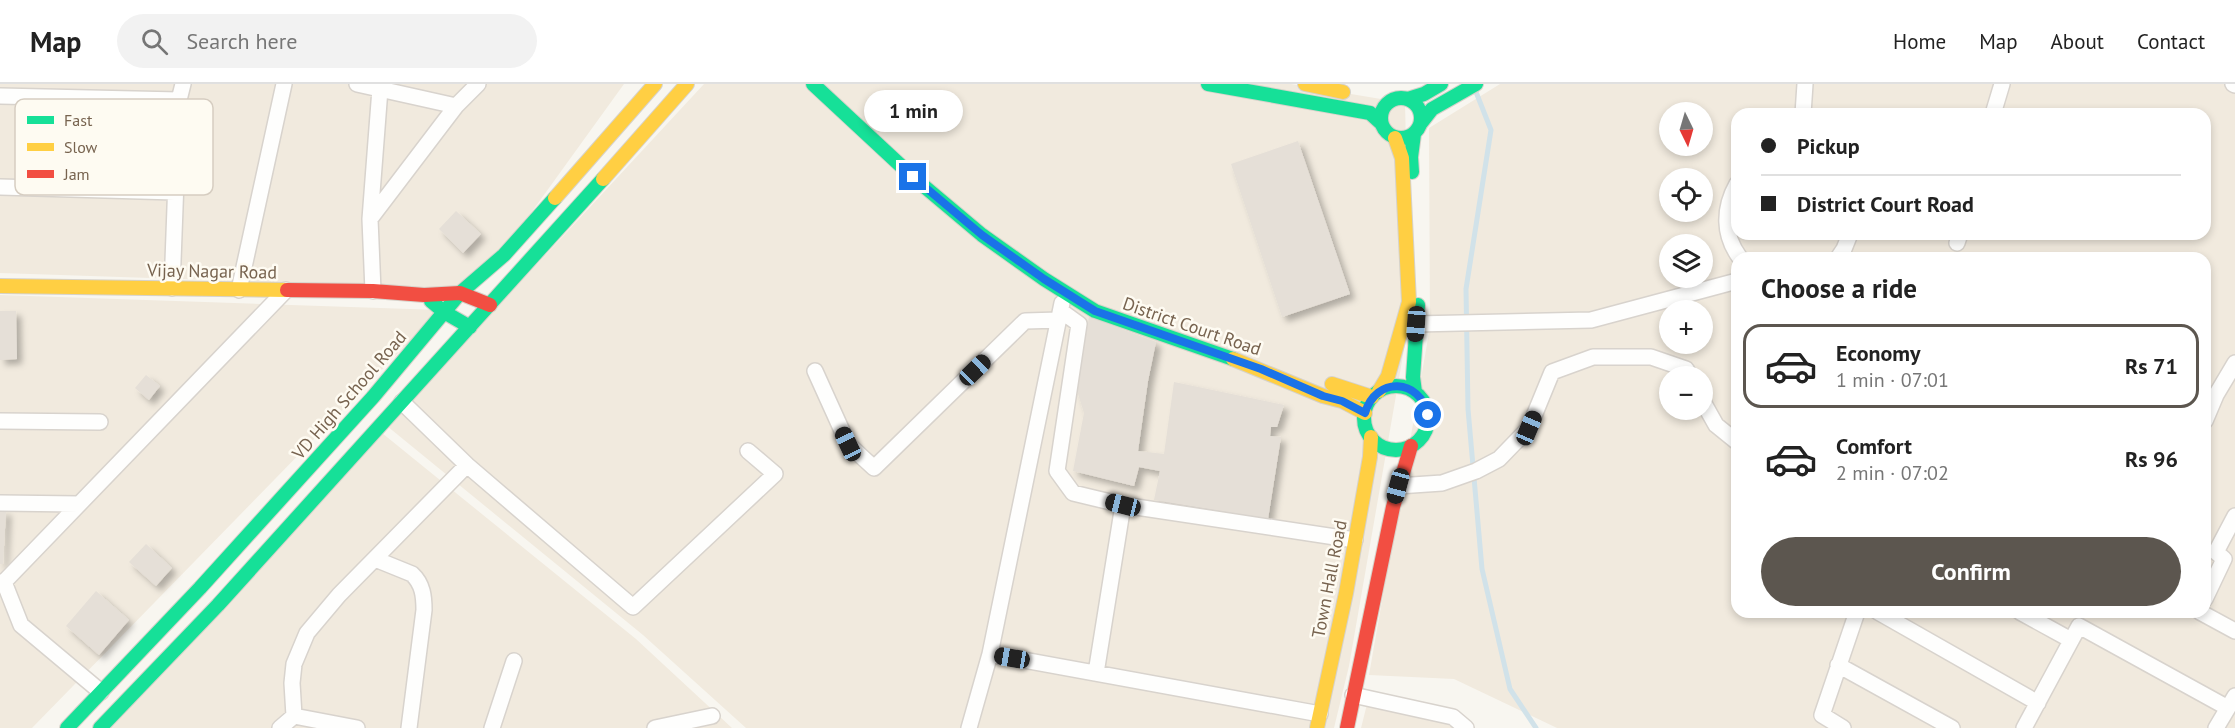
<!DOCTYPE html>
<html lang="en">
<head>
<meta charset="utf-8">
<style>
  :root { --surface:#fff; --page:#f2f2f2; --text:#222; --muted:#767676; --line:#e0e0e0; --accent:#5c564f }
  body { margin:0; font-family:"PT Sans",sans-serif; background:var(--page); color:var(--text); height:100vh; display:flex; flex-direction:column; font-size:22px; white-space:nowrap }
  * { box-sizing:border-box; margin:0 }
  p { font-size:20px; color:var(--muted) }
  .icon { flex:none; width:33px; height:33px; fill:none; stroke:currentColor; stroke-width:2; stroke-linecap:round; stroke-linejoin:round }
  .map { position:relative; flex:1; overflow:hidden }
  .details { position:absolute; left:1731px; top:168px; width:480px; height:366px; display:flex; flex-direction:column; background:var(--surface); border-radius:18px; box-shadow:0 3px 9px #0003 }
  .details>* { flex:none }
  .top-card { position:absolute; left:1731px; top:24px; width:480px; height:132px; border-radius:18px; box-shadow:0 3px 9px #0003; display:grid; align-content:center; height:132px; padding:0 30px; background:var(--surface) }
  .needle { width:39px; rotate:175deg }
  .tools { position:absolute; left:1659px; top:18px; display:grid; gap:12px }
  .tools a { display:grid; place-items:center; width:54px; height:54px; border-radius:50%; background:var(--surface); box-shadow:0 3px 9px #0003; font-size:30px }
  .end { position:absolute; width:27px; height:27px; margin:-14px; border:8px solid #1a73e8; background:#fff; box-shadow:0 0 0 3px #fff }
  .from { border-radius:50% }
  .bubble { position:absolute; height:42px; border-radius:21px; background:var(--surface); box-shadow:0 3px 9px #0003; font-size:20px; font-weight:800; line-height:42px; text-align:center }
  .car { position:absolute; width:18px; height:36px; margin:-18px -9px; border-radius:8px; box-shadow:0 0 4px 2px #0007; background:linear-gradient(#222 24%,#8ab4d8 0 40%,#222 0 76%,#8ab4d8 0 86%,#222 0) }
  .top-card b { display:flex; align-items:center; gap:21px; height:57px; font-size:22px }
  .top-card b+b { border-top:2px solid var(--line) }
  .top-card i { width:15px; height:15px; background:var(--text) }
  ul { padding:0; list-style:none }
  li { display:flex; align-items:center; gap:18px; height:84px; margin:0 12px 9px; padding:0 18px; border:3px solid transparent; border-radius:18px }
  li div { flex:1 }
  li b { display:block; font-size:22px }
  li em { font-style:normal; font-weight:800 }
  li.current { border-color:var(--accent) }
  li>.icon { width:54px; height:54px; stroke-width:1.5 }
  h2 { padding:0 30px; font-size:27px; line-height:72px }
  .action { display:flex; gap:12px; margin-top:auto; padding:12px 30px }
  .action a { flex:1; height:69px; border-radius:36px; background:var(--accent); color:#fff; font-size:24px; font-weight:800; line-height:69px; text-align:center }
  header { display:flex; align-items:center; gap:36px; box-sizing:border-box; height:84px; padding:0 30px; background:var(--surface); border-bottom:2px solid var(--line) }
  header strong { font-size:28px }
  nav { display:flex; gap:33px; margin-inline-start:auto; font-size:21px }
  .search { width:420px; height:54px; background:var(--page); display:flex; align-items:center; gap:15px; box-sizing:border-box; padding:0 21px; border-radius:33px; color:var(--muted); font-size:22px }
  .map>svg:first-child { display:block }
</style>
</head>
<body>
<header>
<strong>Map</strong>
<div class="search"><svg class="icon" aria-label="search" viewBox="0 0 24 24"><circle cx="10" cy="10" r="6"/><path d="M15 15l6 6"/></svg>Search here</div>
<nav><a>Home</a><a>Map</a><a>About</a><a>Contact</a></nav>
</header>
<div class="map">
<svg width="2235" height="644" viewBox="0 0 2235 644">
  <defs>
    <filter id="shadow"><feDropShadow dx="5" dy="5" stdDeviation="3" flood-color="#0004"/></filter>
  </defs>
  <rect width="100%" height="100%" fill="#f8f6f0"/>
  <path fill="#f1eade" fill-rule="evenodd" d="M0,0H624L476,205L0,189Z
    M704,0H1291L1405,19L1410,231L1349,582L1334,644H746L643,551L387,342Z
    M1500,0H2235V644H1557L1454,595L1369,591L1430,243L1429,44ZM1670,28H1702V62H1670ZM1737,30H2205V150H1737ZM1670,94H1702V128H1670ZM1670,160H1702V194H1670ZM1737,174H2205V528H1737ZM1670,226H1702V260H1670ZM1670,292H1702V326H1670Z
    M0,211L440,226L32,644H0Z
    M382,349L636,555L732,644H109Z
    M1367,620L1446,635L1466,644H1361Z"/>
  <g fill="none" stroke-linecap="round" stroke-linejoin="round">
    <path stroke="#d1e2e9" stroke-width="5" d="M1476,8L1491,46L1466,205L1468,325L1482,485L1510,605L1536,644"/>
  </g>
  <path fill="#e5dfd7" filter="url(#shadow)" d="M1298,57L1350,210L1282,233L1231,80Z
    M456,127L481,150L463,169L439,145Z
    M0,227H16L17,275L0,276Z
    M1089,233L1156,258L1148,297L1138,367L1164,370L1174,298L1284,321L1277,343H1271L1270,352L1281,353L1268,435L1154,416L1160,387L1139,383L1134,402L1073,387L1084,329L1076,303Z
    M146,291L160,302L149,316L135,304Z
    M0,426L6,427L3,480H0Z
    M146,460L172,484L156,502L129,478Z
    M96,507L129,536L99,571L66,542Z"/>
  <g fill="none" stroke-linecap="round" stroke-linejoin="round">
    <defs>
      <path id="street" d="M357,0L456,22
        M2233,0L2235,1
        M0,12L179,16
        M1803,30L1805,0
        M1993,30L2002,0
        M1737,100C1723,125 1723,151 1740,174
        M0,103L175,108
        M370,135L456,22L478,0
        M1957,159L1960,150
        M1838,174L1844,165L1850,150
        M172,204L179,16L183,0
        M239,206L284,0
        M373,207L370,135L380,5
        M1061,227L1079,240L1057,387L1073,409L1123,421L1355,456
        M1416,240L1591,236L1737,197
        M815,287L848,360L874,384L1025,237L1059,236
        M1702,316L1716,341L1737,358
        M402,318L467,381L633,523L775,390L748,367
        M0,337L100,338
        M2205,337L2216,311L2235,279
        M1398,402L1442,399L1476,387L1499,375L1529,344L1552,288L1593,273H1651L1686,285L1690,292
        M0,419L79,420
        M375,475L412,490C423,500 424,513 424,526L409,644
        M0,498H4L21,541L101,608
        M4,498L286,206
        M2205,515L2224,475L2216,468L2235,432
        M1878,528L2038,619
        M2020,528L2071,556
        M2200,528L2235,547
        M990,570L1320,630
        M1838,581L1952,644
        M1096,589L1123,421
        M1353,611L1453,633L1466,644
        M294,632L292,599L294,580L307,549L339,511L467,381
        M294,632L357,644
        M280,644L294,632
        M492,644L514,577
        M655,644L712,632
        M969,644L990,570L1062,219
        M1843,644L1822,631L1857,528
        M2024,644L2079,542L2228,624
        M2216,644L2235,612"/>
      <path id="fast" d="M813,0L913,93L982,151L1044,195L1095,227L1233,275
        M1208,0L1370,29L1381,39
        M1381 34a20 20 0 1 1 40 0a20 20 0 1 1-40 0Z
        M1408,15L1424,10L1441,0
        M1421,39L1432,25L1476,0
        M1412,88L1411,73L1414,50
        M431,217L444,228L470,243
        M1364 334a32 32 0 1 1 64 0a32 32 0 1 1-64 0Z
        M1415,308L1413,293L1418,221
        M67,644L200,504L373,313L460,209L504,171L555,114
        M100,644L218,521L603,95"/>
      <path id="slow" d="M1305,0L1343,8
        M603,95L687,0
        M555,114L655,0
        M0,202L287,206
        M1233,275L1323,312L1342,317L1365,329
        M1332,300L1372,313
        M1379,307L1388,292L1409,218L1402,74L1395,54
        M1317,644L1346,509L1370,373L1371,353"/>
      <path id="jam" d="M287,206L373,207L424,211L460,209L490,221
        M1347,644L1393,423L1411,362"/>
    </defs>
    <use href="#street" stroke="#d8d3cd" stroke-width="18"/>
    <use href="#fast" stroke="#d6d2ca" stroke-width="16"/>
    <use href="#slow" stroke="#d6d2ca" stroke-width="16"/>
    <use href="#jam" stroke="#d6d2ca" stroke-width="16"/>
    <use href="#street" stroke="#fefefd" stroke-width="15"/>
    <use href="#fast" stroke="#16e098" stroke-width="14"/>
    <use href="#slow" stroke="#ffcf43" stroke-width="14"/>
    <use href="#jam" stroke="#f24e42" stroke-width="14"/>
  </g>
  <g fill="none" stroke-linecap="round" stroke-linejoin="round">
    <path stroke="#1a73e8" stroke-width="8" d="M913,93L982,151L1044,195L1095,227L1261,285L1323,312L1342,317L1365,329C1376,292 1420,294 1428,331"/>
  </g>
  <g text-anchor="middle" dominant-baseline="central" stroke-width="5" stroke-linejoin="round" paint-order="stroke">
    <g font-size="18" fill="#77634f" stroke="#fefbf2">
      <text transform="translate(212 187) rotate(1)">Vijay Nagar Road</text>
      <text transform="translate(1192 242) rotate(19)">District Court Road</text>
      <text transform="translate(349 311) rotate(-49)">VD High School Road</text>
      <text transform="translate(1329 495) rotate(-79)">Town Hall Road</text>
    </g>
  </g>
  <rect x="15" y="15" width="198" height="96" rx="9" fill="#fefbf2" stroke="#d6cdc1" stroke-width="1.5"/>
  <rect x="27" y="32" width="27" height="8" fill="#16e098"/>
  <rect x="27" y="59" width="27" height="8" fill="#ffcf43"/>
  <rect x="27" y="86" width="27" height="8" fill="#f24e42"/>
  <g font-size="16" fill="#77634f">
    <text x="64" y="42">Fast</text>
    <text x="64" y="69">Slow</text>
    <text x="64" y="96">Jam</text>
  </g>
</svg>
<div class="tools">
<a><svg class="needle" viewBox="-14 -14 28 28"><path d="M0-13l5 13h-10z" fill="#e53935"/><path d="M0 13l5-13h-10z" fill="#767676"/></svg></a>
<a><svg class="icon" aria-label="locate" viewBox="0 0 24 24"><circle cx="12" cy="12" r="6"/><path d="M12 2v4M12 18v4M2 12h4M18 12h4"/></svg></a>
<a><svg class="icon" aria-label="layers" viewBox="0 0 24 24"><path d="M12 4l9 5-9 5-9-5zM3 14l9 5 9-5"/></svg></a>
<a>+</a>
<a>−</a>
</div>
<i class="end from" style="left:1428px;top:331px"></i>
<i class="end" style="left:913px;top:93px"></i>
<div class="bubble" style="left:864px;top:6px;width:99px">1 min</div>
<i class="car" style="left:1416px;top:240px;rotate:184deg"></i>
<i class="car" style="left:975px;top:286px;rotate:46deg"></i>
<i class="car" style="left:1529px;top:344px;rotate:23deg"></i>
<i class="car" style="left:848px;top:360px;rotate:335deg"></i>
<i class="car" style="left:1398px;top:402px;rotate:195deg"></i>
<i class="car" style="left:1123px;top:421px;rotate:284deg"></i>
<i class="car" style="left:1012px;top:574px;rotate:280deg"></i>
<div class="top-card">
<b><i class="from"></i>Pickup</b>
<b><i></i>District Court Road</b>
</div>
<section class="details">
<h2>Choose a ride</h2>
<ul>
<li class="current"><svg class="icon" aria-label="car" viewBox="0 0 24 24"><path d="M5 17H2v-5l4-1 3-4h7l3 4 3 1v5h-3M9 17h6M6 11h13"/><circle cx="7" cy="17" r="2"/><circle cx="17" cy="17" r="2"/></svg><div><b>Economy</b><p>1 min · 07:01</p></div><em>Rs 71</em></li>
<li><svg class="icon" aria-label="car" viewBox="0 0 24 24"><path d="M5 17H2v-5l4-1 3-4h7l3 4 3 1v5h-3M9 17h6M6 11h13"/><circle cx="7" cy="17" r="2"/><circle cx="17" cy="17" r="2"/></svg><div><b>Comfort</b><p>2 min · 07:02</p></div><em>Rs 96</em></li>
</ul>
<div class="action"><a>Confirm</a></div>
</section>
</div>
</body>
</html>
